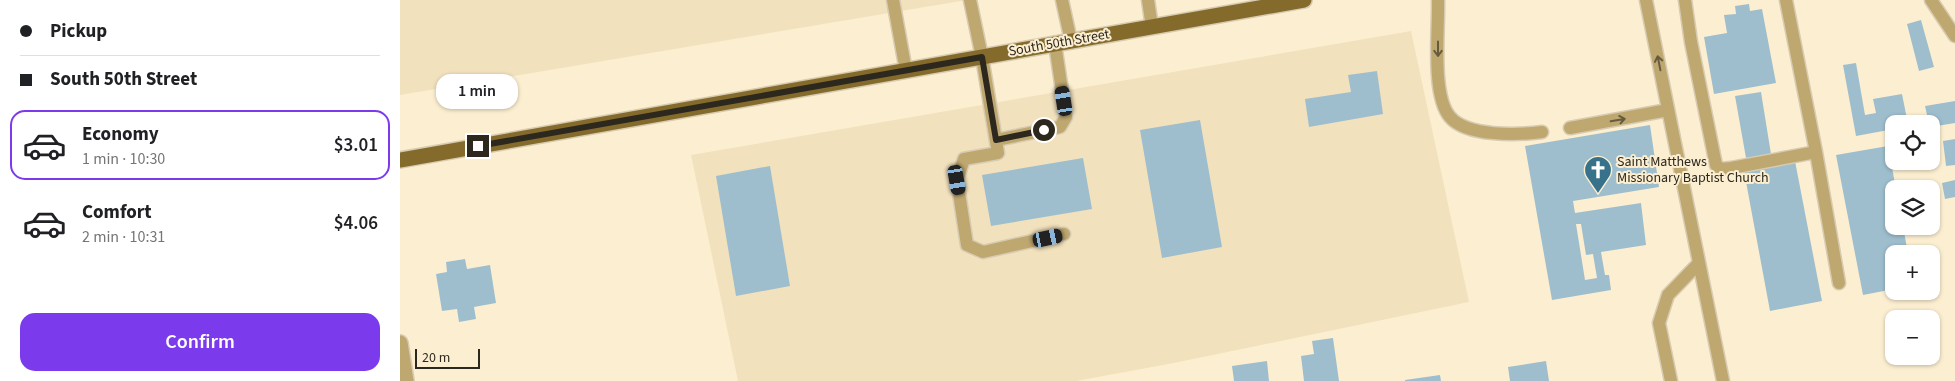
<!DOCTYPE html>
<html lang="en">
<head>
<meta charset="utf-8">
<style>
  :root { --surface:#fff; --page:#f6f6f6; --text:#202124; --muted:#757577; --line:#e0e0e0; --accent:#7c3aed }
  body { margin:0; font-family:"Source Sans 3",sans-serif; background:var(--page); color:var(--text); height:100vh; display:flex; flex-direction:column; font-size:19px; white-space:nowrap }
  * { box-sizing:border-box; margin:0 }
  p { font-size:16px; color:var(--muted) }
  .icon { flex:none; width:28px; height:28px; fill:none; stroke:currentColor; stroke-width:2; stroke-linecap:round; stroke-linejoin:round }
  .map { position:relative; flex:1; overflow:hidden }
  .side { display:flex; flex-direction:column; background:var(--surface); width:400px }
  .side>* { flex:none }
  .hud { display:grid; align-content:center; height:110px; padding:0 20px; background:var(--surface) }
  .tools { position:absolute; left:1485px; top:115px; display:grid; gap:10px }
  .tools a { display:grid; place-items:center; width:55px; height:55px; border-radius:10px; background:var(--surface); box-shadow:0 1px 4px #0004; font-size:25px }
  .scale { position:absolute; left:15px; bottom:12px; width:65px; box-sizing:border-box; padding-left:5px; border:2px solid #2d281d; border-top:0; font-size:14px; line-height:18px; white-space:nowrap; color:#2d281d; -webkit-text-stroke:4px #fcefd1; paint-order:stroke }
  .end { position:absolute; width:22px; height:22px; margin:-11px; border:6px solid #2d281d; background:#fff; box-shadow:0 0 0 2px #fff }
  .from { border-radius:50% }
  .bubble { position:absolute; height:35px; border-radius:15px; background:var(--surface); box-shadow:0 1px 4px #0004; font-size:16px; font-weight:600; line-height:35px; text-align:center }
  .car { position:absolute; width:15px; height:30px; margin:-15px -8px; border-radius:6px; box-shadow:0 0 4px 1px #0007; background:linear-gradient(#222 24%,#8ab4d8 0 40%,#222 0 76%,#8ab4d8 0 86%,#222 0) }
  .hud b { display:flex; align-items:center; gap:18px; height:48px; font-size:19px }
  .hud b+b { border-top:1px solid var(--line) }
  .hud i { width:12px; height:12px; background:var(--text) }
  ul { padding:0; list-style:none }
  li { display:flex; align-items:center; gap:15px; height:70px; margin:0 10px 8px; padding:0 10px; border:2px solid transparent; border-radius:15px }
  li div { flex:1 }
  li b { display:block; font-size:19px }
  li em { font-style:normal; font-weight:600 }
  li.on { border-color:var(--accent) }
  li>.icon { width:45px; height:45px; stroke-width:1.5 }
  .action { display:flex; gap:10px; margin-top:auto; padding:10px 20px }
  .action a { flex:1; height:58px; border-radius:15px; background:var(--accent); color:#fff; font-size:20px; font-weight:600; line-height:58px; text-align:center }
  main { display:flex; flex:1; min-height:0 }
  .map>svg:first-child { display:block }
</style>
</head>
<body>
<main>
<section class="side">
<div class="hud">
<b><i class="from"></i>Pickup</b>
<b><i></i>South 50th Street</b>
</div>
<ul>
<li class="on"><svg class="icon" aria-label="car" viewBox="0 0 24 24"><path d="M5 17H2v-5l4-1 3-4h7l3 4 3 1v5h-3M9 17h6M6 11h13"/><circle cx="7" cy="17" r="2"/><circle cx="17" cy="17" r="2"/></svg><div><b>Economy</b><p>1 min · 10:30</p></div><em>$3.01</em></li>
<li><svg class="icon" aria-label="car" viewBox="0 0 24 24"><path d="M5 17H2v-5l4-1 3-4h7l3 4 3 1v5h-3M9 17h6M6 11h13"/><circle cx="7" cy="17" r="2"/><circle cx="17" cy="17" r="2"/></svg><div><b>Comfort</b><p>2 min · 10:31</p></div><em>$4.06</em></li>
</ul>
<div class="action"><a>Confirm</a></div>
</section>
<div class="map">
<svg width="1555" height="381" viewBox="0 0 1555 381">
  <rect width="100%" height="100%" fill="#fcefd1"/>
  <path fill="#f2e1bd" d="M0,0H567L0,95Z
    M1011,31L1069,302L774,363L676,381H338L291,155Z"/>
  <path fill="#9ebece" fill-rule="evenodd" d="M1349,4L1350,11L1362,9L1376,83L1314,94L1304,37L1327,33L1324,15L1336,14L1335,6Z
    M1521,20L1534,67L1519,71L1507,24Z
    M1456,63L1465,115L1476,113L1473,99L1502,94L1508,124H1494V129L1456,136L1443,65Z
    M977,71L983,114L909,127L905,99L951,92L948,75Z
    M1361,92L1371,154L1346,158L1335,96Z
    M1555,101V123L1531,127V124H1529L1525,106Z
    M800,120L822,247L762,258L740,130Z
    M1250,125L1259,187L1173,201L1175,213L1241,203L1246,245L1201,252L1205,275H1209L1211,290L1152,300L1125,146ZM1176,224H1181L1186,255L1193,254L1197,278L1185,280Z
    M1555,139V165L1546,166L1543,141Z
    M1488,146L1496,189H1494V226H1503L1508,254H1494V289L1463,295L1436,155Z
    M683,158L692,209L591,226L582,175Z
    M1395,161L1422,301L1370,311L1344,171Z
    M370,166L390,286L336,296L316,176Z
    M1555,180V197L1545,199L1542,183Z
    M65,259L67,269L90,265L96,303L74,307L76,319L59,322L57,309L42,311L36,274L47,272L46,262Z
    M933,338L939,381H904L901,356L914,354L912,341Z
    M867,361L869,381H834L832,366Z
    M1146,361L1149,381H1110L1108,367Z
    M1040,375L1041,381H1005V380Z"/>
  <g fill="none" stroke-linecap="round" stroke-linejoin="round">
    <defs>
      <path id="lane" d="M493,0L506,71
        M570,0L582,57L598,153L564,159L557,180L567,245L583,252L664,234
        M662,0L671,41
        M748,0L752,27
        M1038,0C1039,28 1031,95 1050,117C1067,137 1118,135 1142,132
        M1246,0L1323,381
        M1285,0L1291,42L1316,165L1321,169L1331,168L1416,152
        M1386,0L1416,152L1439,283
        M1531,0L1555,36
        M1170,128L1268,110
        M596,140L660,127L666,117L655,44
        M1271,381L1259,323L1268,295L1299,263"/>
      <path id="street" d="M0,343L6,381"/>
      <path id="primary" d="M0,160L904,0"/>
    </defs>
    <use href="#lane" stroke="#d7cbb1" stroke-width="15"/>
    <use href="#street" stroke="#d7cbb1" stroke-width="18"/>
    <use href="#primary" stroke="#d7cbb1" stroke-width="18"/>
    <use href="#lane" stroke="#bfa770" stroke-width="12"/>
    <use href="#street" stroke="#bfa770" stroke-width="15"/>
    <use href="#primary" stroke="#856b2b" stroke-width="15"/>
  </g>
  <defs><path id="oneway-shaft" d="M-6 0H5M1.5-3L5.5 0L1.5 3" fill="none" stroke-width="1.6" stroke-linecap="round" stroke-linejoin="round" transform="scale(1.25)"/></defs>
  <g stroke="#675b3e">
    <use href="#oneway-shaft" transform="translate(1038 49) rotate(90)"/>
    <use href="#oneway-shaft" transform="translate(1259 63) rotate(-101)"/>
    <use href="#oneway-shaft" transform="translate(1218 120) rotate(-10)"/>
  </g>
  <g fill="none" stroke-linecap="round" stroke-linejoin="round">
    <path stroke="#2d281d" stroke-width="6" d="M78,146L582,57L596,140L644,130"/>
  </g>
  <defs>
    <symbol id="church-pin" viewBox="-11 -11 22 30"><path d="M0 17L-7.5 6A9.5 9.5 0 1 1 7.5 6Z" fill="#37718a" stroke="#fcefd1"/><path d="M-1.2-6h2.4v3.5h3.3v2.4h-3.3V6h-2.4V-.1h-3.3v-2.4h3.3Z" fill="#fff"/></symbol>
  </defs>
  <g fill-rule="evenodd">
    <use href="#church-pin" x="1182" y="154" width="32" height="43"/>
  </g>
  <g text-anchor="middle" dominant-baseline="central" stroke-width="4" stroke-linejoin="round" paint-order="stroke">
    <g font-size="14" fill="#2d281d" stroke="#fcefd1">
      <text transform="translate(659 43) rotate(-10)">South 50th Street</text>
    </g>
    <g font-size="14" fill="#2d281d" stroke="#fcefd1" text-anchor="start">
      <text x="1217" y="162">Saint Matthews<tspan x="1217" dy="16">Missionary Baptist Church</tspan></text>
    </g>
  </g>
</svg>
<div class="tools">
<a><svg class="icon" aria-label="locate" viewBox="0 0 24 24"><circle cx="12" cy="12" r="6"/><path d="M12 2v4M12 18v4M2 12h4M18 12h4"/></svg></a>
<a><svg class="icon" aria-label="layers" viewBox="0 0 24 24"><path d="M12 4l9 5-9 5-9-5zM3 14l9 5 9-5"/></svg></a>
<a>+</a>
<a>−</a>
</div>
<div class="scale">20 m</div>
<i class="end from" style="left:644px;top:130px"></i>
<i class="end" style="left:78px;top:146px"></i>
<div class="bubble" style="left:36px;top:74px;width:82px">1 min</div>
<i class="car" style="left:664px;top:101px;rotate:351deg"></i>
<i class="car" style="left:557px;top:180px;rotate:170deg"></i>
<i class="car" style="left:648px;top:238px;rotate:78deg"></i>
</div>
</main>
</body>
</html>
